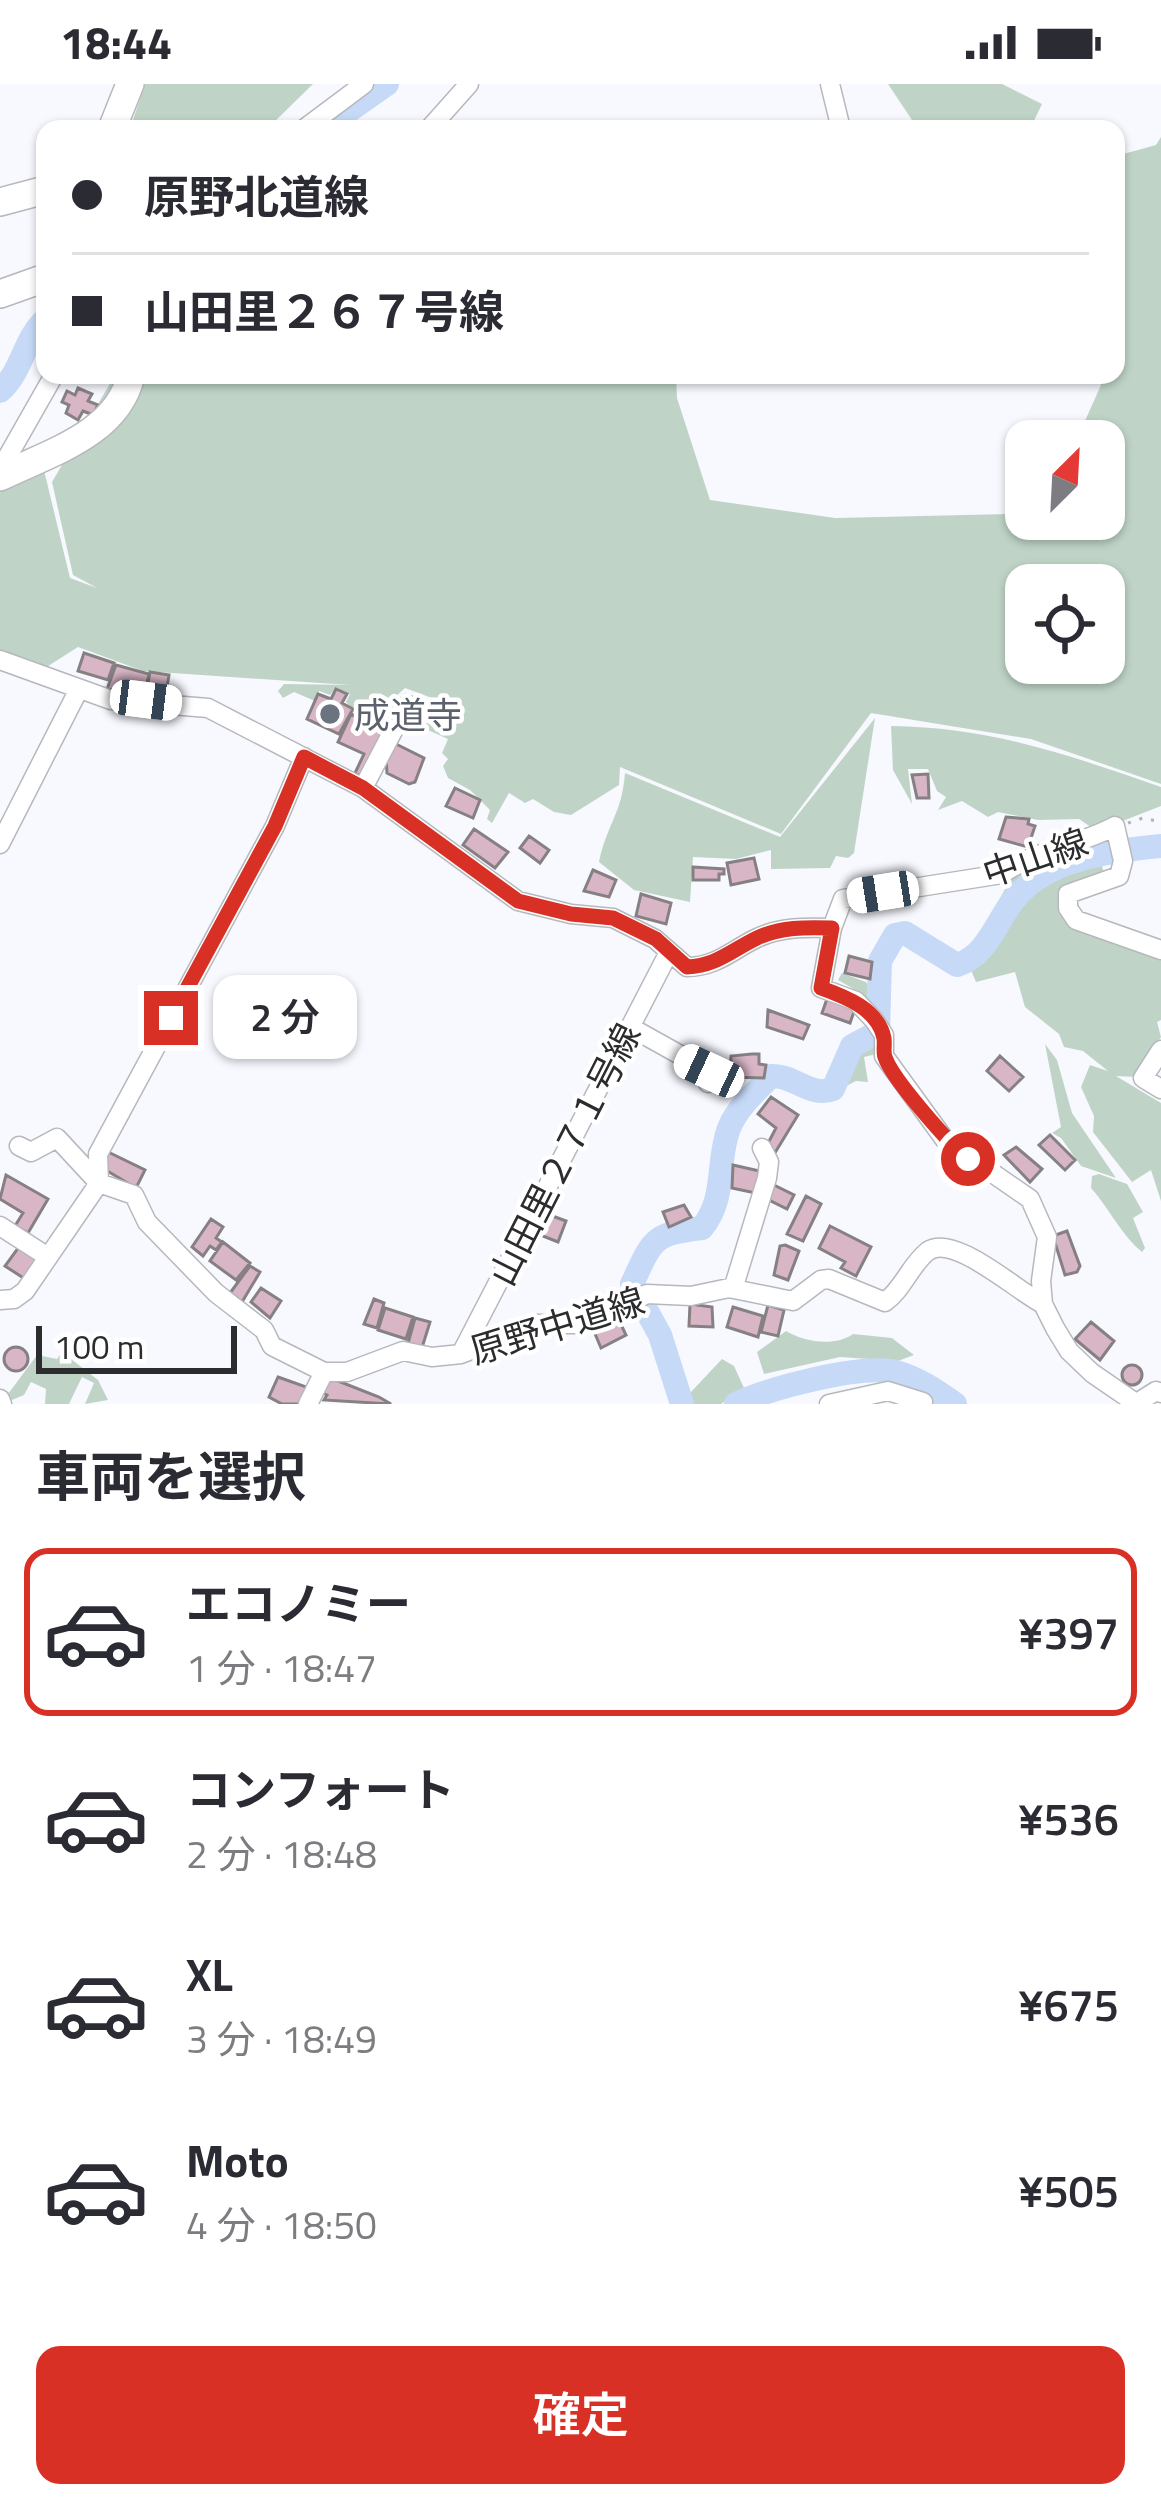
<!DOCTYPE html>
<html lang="ja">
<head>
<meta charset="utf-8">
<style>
  :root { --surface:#fff; --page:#f2f2f3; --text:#2b2b33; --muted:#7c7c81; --line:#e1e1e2; --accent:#d93025 }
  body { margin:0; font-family:"Titillium Web","Noto Sans JP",sans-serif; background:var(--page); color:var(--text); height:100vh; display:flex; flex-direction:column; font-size:45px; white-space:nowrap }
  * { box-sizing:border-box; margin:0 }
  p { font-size:39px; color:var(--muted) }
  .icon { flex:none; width:66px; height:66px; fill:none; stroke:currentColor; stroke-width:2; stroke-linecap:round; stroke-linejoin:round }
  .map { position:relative; height:1320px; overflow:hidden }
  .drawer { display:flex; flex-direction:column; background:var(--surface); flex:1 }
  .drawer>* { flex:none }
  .guide { position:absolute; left:36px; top:36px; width:1089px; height:264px; border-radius:24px; box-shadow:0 3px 9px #0004; display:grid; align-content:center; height:264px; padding:0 36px; background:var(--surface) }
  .needle { width:78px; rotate:24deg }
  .tools { position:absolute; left:1005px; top:336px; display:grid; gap:24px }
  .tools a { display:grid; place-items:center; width:120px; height:120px; border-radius:24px; background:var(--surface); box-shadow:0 3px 9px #0004; font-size:60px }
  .scale { position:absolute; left:36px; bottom:30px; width:201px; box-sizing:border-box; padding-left:12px; border:6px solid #2b2c2e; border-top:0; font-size:33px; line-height:42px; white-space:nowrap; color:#2b2c2e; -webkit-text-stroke:9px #fff; paint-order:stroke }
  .end { position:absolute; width:54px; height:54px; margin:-27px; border:15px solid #d93025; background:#fff; box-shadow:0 0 0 6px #fff }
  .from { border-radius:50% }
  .bubble { position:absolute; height:84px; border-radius:24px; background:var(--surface); box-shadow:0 3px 9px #0004; font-size:39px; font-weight:600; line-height:84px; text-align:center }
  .car { position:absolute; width:36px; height:72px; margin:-36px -18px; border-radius:15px; box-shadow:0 0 9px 3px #0007; background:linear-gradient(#fff 24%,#345 0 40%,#fff 0 76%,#345 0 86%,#fff 0) }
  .guide b { display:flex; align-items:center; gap:42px; height:114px; font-size:45px }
  .guide b+b { border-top:3px solid var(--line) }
  .guide i { width:30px; height:30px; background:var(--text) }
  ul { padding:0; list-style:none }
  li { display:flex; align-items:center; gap:36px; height:168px; margin:0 24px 18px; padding:0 12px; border:6px solid transparent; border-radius:24px }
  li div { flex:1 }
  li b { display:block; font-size:45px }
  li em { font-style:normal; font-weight:600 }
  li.active { border-color:var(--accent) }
  li>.icon { width:108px; height:108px; stroke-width:1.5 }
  h2 { padding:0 36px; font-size:54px; line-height:144px }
  .button { display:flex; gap:24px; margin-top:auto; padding:24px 36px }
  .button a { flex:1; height:138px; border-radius:24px; background:var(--accent); color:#fff; font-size:48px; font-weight:600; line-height:138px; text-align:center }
  .status { display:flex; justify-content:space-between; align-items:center; height:84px; padding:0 60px; background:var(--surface); direction:ltr }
  .status svg { height:33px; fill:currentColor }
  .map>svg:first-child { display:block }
</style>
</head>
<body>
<div class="status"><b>18:44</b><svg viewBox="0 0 49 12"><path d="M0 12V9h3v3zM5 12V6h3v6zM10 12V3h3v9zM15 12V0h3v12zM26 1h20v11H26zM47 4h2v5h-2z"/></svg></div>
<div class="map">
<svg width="1161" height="1320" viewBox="0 0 1161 1320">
  <rect width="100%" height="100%" fill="#f7f9ff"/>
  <path fill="#bfd4c7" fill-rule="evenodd" d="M145,0H313L267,45H130Z
    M888,0H1002L1042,20L1030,45H918Z
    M1161,53V700L1031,655L871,629L781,750L620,683L619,701L571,731L554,728L533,715L525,719L509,709L492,739L487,735L490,726L470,706L448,694L443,682L448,675L442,669L448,655L399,633L395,617L405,609L470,628L405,604L392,616L396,637L391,644L383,630L355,628L346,618L350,610L336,604L330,611L319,607L315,617L294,608L283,614L278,607L284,600L350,601L143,587L78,563L45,584L0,572V403L43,382L70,494L97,504L73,491L52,398L115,291H676L677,314L710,416L835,434L1008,430L1026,412V435H1104V357H1076L1101,301L1093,291H1116V72L1156,61ZM1026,501H1104V579H1026Z
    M875,634L854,769L848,774L836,772L830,784L771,785V766L736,775L693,773L690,818L634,806L599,778C606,742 622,730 625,689L780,753Z
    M891,642C990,643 1069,671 1161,703V722L1097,747L1079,735L1038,736L998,728L988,733L962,717L938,726L946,713L937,707L928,685H908L912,720L893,686Z
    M1094,756L1105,792L1075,803L1066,828L1161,869V936L1157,938L1161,953L1136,993L1116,992L1161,1019V1117L1151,1086L1132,1098L1093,1048L1094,1032L1081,1003L1090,981L1108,987L1083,967L1064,963L1059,950L1025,923L1015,888L976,898L962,865L972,864L1008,800L1024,783Z
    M880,866L890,871L884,941L858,914L859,908L838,896L842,889L866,898L870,905L873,876Z
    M874,946L881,969L864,973L868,998L856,997L838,1006L833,999L847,961Z
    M1045,960L1057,976L1072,1029L1116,1094L1081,1082L1061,1054L1052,1049L1061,1043Z
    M1099,1090L1127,1100L1143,1128L1133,1134L1145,1164L1142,1168C1122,1152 1109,1124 1091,1104L1092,1092Z
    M786,1247C804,1258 835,1263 853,1250L892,1254L914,1271L898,1277L840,1273L764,1290L757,1268Z
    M62,1268L98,1296L108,1316L85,1320L94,1299L82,1293L69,1320H45L46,1305L31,1298L24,1311L12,1316L8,1310L37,1271L57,1275Z
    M722,1275L734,1282L744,1304L721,1320H693L690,1309Z"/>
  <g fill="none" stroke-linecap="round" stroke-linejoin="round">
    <path stroke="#c6daf7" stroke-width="24" d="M323,45L387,0
      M0,307C22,288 24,255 45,236
      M682,1320L660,1251L632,1200C653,1155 652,1150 702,1144C727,1113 716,1078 729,1044C738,1023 755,1008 771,992C793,990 810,1014 833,1005L852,962L878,948L880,877L895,851L905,849L957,881C986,872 995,841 1012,818C1044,774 1111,767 1161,762
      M736,1320C770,1304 860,1280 896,1288C918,1294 937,1307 955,1320"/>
  </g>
  <path fill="#d9b6c6" stroke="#868083" stroke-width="3" d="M78,304L92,310L88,317L98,321L93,331L83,327L78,336L66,329L69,321L62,318L67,307L75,311Z
    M84,569L114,579L108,596L78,587Z
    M116,581L149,590L146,604L128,598L126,608L107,605Z
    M150,588L169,591L167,603L157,601L156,611L146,609Z
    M336,605L347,610L342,619L353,625L339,650L307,635L318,610L331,615Z
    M351,630L391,647L367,695L355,689L364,670L338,658Z
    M394,659L424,674L415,698L409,700L387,689L386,675Z
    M928,690L929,714H917L912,691Z
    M455,704L480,716L473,734L446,722Z
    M1006,733L1029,735L1028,740L1035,742L1028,763L999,755Z
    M474,745L508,768L495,784L463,761Z
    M529,752L549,766L540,779L520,764Z
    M754,774L759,795L731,801L727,779Z
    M693,783L724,785V790H719V796H693Z
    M593,786L616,796L609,813L584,807Z
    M641,810L671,819L666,840L636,832Z
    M849,872L872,878L870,895L845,889Z
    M828,912L856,922L850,939L822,929Z
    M768,926L809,941L803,955L767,943Z
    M752,970H759V980L766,981L764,994L730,993L731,972Z
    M1000,972L1023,993L1009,1007L987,987Z
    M771,1013L798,1031L773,1072L765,1065L776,1044L758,1030Z
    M1050,1051L1075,1076L1065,1086L1039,1061Z
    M1016,1063L1042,1085L1030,1098L1004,1071Z
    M104,1066L145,1086L136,1104L99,1082Z
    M733,1081L764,1088L760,1110L732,1104Z
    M6,1091L48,1115L28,1149L15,1142L23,1129L0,1115Z
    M774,1101L794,1111L787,1125L767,1115Z
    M806,1112L821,1120L803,1157L787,1150Z
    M684,1121L691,1133L669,1143L663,1128Z
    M539,1127L566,1137L558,1158L530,1147Z
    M211,1135L223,1143L216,1154L222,1158L216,1166L210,1162L203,1172L192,1163Z
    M830,1142L871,1163L856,1192L841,1184L845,1178L819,1164Z
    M1067,1147L1080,1182L1077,1188L1065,1191L1053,1152Z
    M223,1158L250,1179L236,1196L210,1177Z
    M21,1160L42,1175L28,1197L5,1182Z
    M785,1161L799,1167L788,1196L774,1191L780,1162Z
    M250,1182L260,1188L242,1218L230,1209Z
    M261,1204L281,1217L270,1234L251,1218Z
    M374,1215L384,1219L377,1244L364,1240Z
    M690,1220L712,1223L713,1243L689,1242Z
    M768,1221L784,1226L778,1252L761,1248Z
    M733,1223L763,1232L758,1253L727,1243Z
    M385,1224L413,1233L406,1255L378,1246Z
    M415,1234L430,1238L421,1267L407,1263Z
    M618,1234L626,1251L601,1264L593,1245Z
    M1091,1238L1114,1257L1100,1276L1075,1255Z
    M4 1275a12 12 0 1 1 24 0a12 12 0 1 1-24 0Z
    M1122 1291a10 10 0 1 1 20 0a10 10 0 1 1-20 0Z
    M278,1293L312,1305L305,1320H282L269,1313Z
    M328,1293L379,1313L391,1320L324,1316L327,1311L321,1308Z"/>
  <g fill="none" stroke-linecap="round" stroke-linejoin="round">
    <defs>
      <path id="minor" d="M830,0L841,45
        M304,45L364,0
        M429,45L469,0
        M0,386L54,291
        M0,576L111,616L208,624L363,704L518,817L571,830L613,834L655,855L687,883C716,883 732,866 757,854C780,843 806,843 832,844L821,904L856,917L874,936L884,951V972L945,1056L1030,1115L1047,1153L1041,1197L1043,1220L1055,1244L1069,1267L1092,1289L1137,1320
        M363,704L394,645
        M0,760L79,605
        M832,844L843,815L1002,790C1035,766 1078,762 1115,742L1123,777L1119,792L1068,810V824L1076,836L1161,866
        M630,943L709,987L708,999
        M1161,966L1143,994L1161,1005
        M19,1062L31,1068L57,1054L96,1096
        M99,1099L98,1070L275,742L304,673
        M0,1142L48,1173
        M733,1205L767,1094L769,1078L762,1064
        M0,1216L14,1215L25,1207L99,1099L134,1111L147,1138L216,1209L264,1246L272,1262L324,1288H347L403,1267L432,1273L461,1270L537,1240H582L647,1210L691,1212L729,1204L793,1217L821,1196L829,1195L885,1218C903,1205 911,1180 928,1167C954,1149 1018,1208 1043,1220
        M461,1270L668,870
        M0,1315L2,1320
        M1137,1319L1156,1307L1161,1309
        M308,1320L324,1288
        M829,1320L888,1307L923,1318"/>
      <path id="highway" d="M112,45L130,0
        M0,118L45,106
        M0,210L45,194
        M0,393C49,369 118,350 131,291"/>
    </defs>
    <use href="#minor" stroke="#b6b8bd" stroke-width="21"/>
    <use href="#highway" stroke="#b6b8bd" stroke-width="30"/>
    <path stroke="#b0b2b7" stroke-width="3" stroke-dasharray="3 9" stroke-linecap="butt" d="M1128,739L1143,734L1161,738"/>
    <use href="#minor" stroke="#fff" stroke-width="18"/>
    <use href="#highway" stroke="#fff" stroke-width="27"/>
  </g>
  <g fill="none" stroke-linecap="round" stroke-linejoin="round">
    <path stroke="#d93025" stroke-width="15" d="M171,934L275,742L304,673L363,704L518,817L571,830L613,834L656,855L687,883C716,882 732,866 757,854C780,843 806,843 832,844L821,904C846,913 878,925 884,954C885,960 883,968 885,973C892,995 949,1059 968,1075"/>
  </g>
  <circle fill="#6b7280" stroke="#fff" stroke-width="4.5" cx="330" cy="630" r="12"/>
  <g text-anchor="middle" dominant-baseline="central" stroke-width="9" stroke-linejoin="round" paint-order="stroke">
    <g font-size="36" fill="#5b616d" stroke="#fff" text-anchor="start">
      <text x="354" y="630">成道寺</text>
    </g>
    <g font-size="36" fill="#2b2c2e" stroke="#fff">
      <text transform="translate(1035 773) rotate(-19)">中山線</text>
      <text transform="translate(564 1070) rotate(-63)">山田里２７１号線</text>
      <text transform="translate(557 1241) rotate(-17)">原野中道線</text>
    </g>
  </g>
</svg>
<div class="tools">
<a><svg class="needle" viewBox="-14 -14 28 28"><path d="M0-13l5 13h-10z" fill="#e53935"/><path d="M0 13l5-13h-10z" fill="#7c7c81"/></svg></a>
<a><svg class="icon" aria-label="locate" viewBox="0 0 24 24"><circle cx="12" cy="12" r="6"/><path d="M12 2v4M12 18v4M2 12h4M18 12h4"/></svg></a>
</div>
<div class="scale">100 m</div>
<i class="end from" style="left:968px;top:1075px"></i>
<i class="end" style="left:171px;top:934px"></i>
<div class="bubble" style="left:213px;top:891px;width:144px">2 分</div>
<i class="car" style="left:146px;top:616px;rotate:97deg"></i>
<i class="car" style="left:883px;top:808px;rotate:261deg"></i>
<i class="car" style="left:709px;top:987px;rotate:295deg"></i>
<div class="guide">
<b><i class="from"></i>原野北道線</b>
<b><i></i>山田里２６７号線</b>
</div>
</div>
<section class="drawer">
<h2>車両を選択</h2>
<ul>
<li class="active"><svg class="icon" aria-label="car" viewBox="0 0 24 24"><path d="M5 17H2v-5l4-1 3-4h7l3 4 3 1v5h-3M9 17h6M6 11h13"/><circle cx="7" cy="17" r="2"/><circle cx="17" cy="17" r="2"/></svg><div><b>エコノミー</b><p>1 分 · 18:47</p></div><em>¥397</em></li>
<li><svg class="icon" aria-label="car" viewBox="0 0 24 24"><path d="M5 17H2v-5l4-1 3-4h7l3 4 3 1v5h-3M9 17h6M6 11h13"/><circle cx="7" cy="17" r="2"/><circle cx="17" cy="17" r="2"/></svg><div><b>コンフォート</b><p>2 分 · 18:48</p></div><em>¥536</em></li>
<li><svg class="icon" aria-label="car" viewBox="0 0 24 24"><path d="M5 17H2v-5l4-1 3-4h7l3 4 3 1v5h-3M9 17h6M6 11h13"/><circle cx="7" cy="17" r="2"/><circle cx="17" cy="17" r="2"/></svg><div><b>XL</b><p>3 分 · 18:49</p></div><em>¥675</em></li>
<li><svg class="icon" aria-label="car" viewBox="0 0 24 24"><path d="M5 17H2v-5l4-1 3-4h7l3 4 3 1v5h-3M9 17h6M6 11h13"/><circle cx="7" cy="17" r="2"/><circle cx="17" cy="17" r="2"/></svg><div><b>Moto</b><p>4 分 · 18:50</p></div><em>¥505</em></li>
</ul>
<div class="button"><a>確定</a></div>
</section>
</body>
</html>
